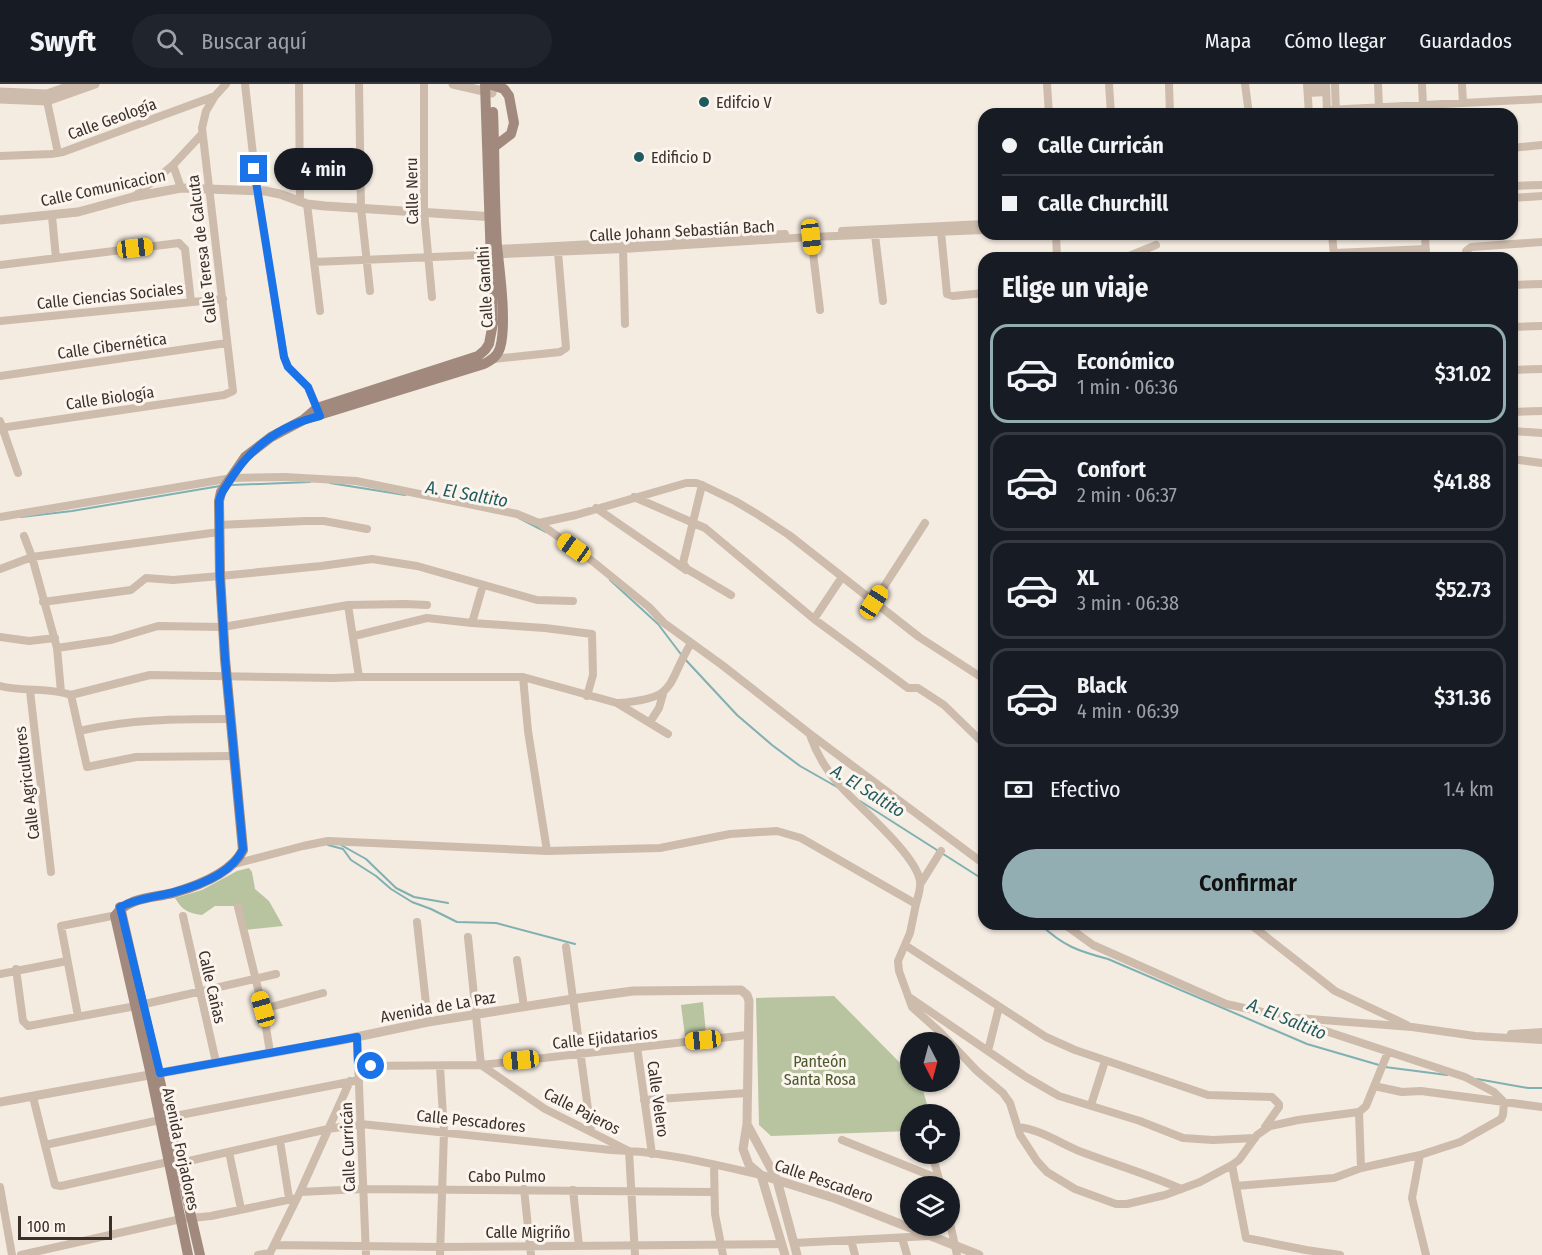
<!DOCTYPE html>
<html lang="es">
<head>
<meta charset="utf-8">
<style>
  :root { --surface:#171b24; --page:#20242c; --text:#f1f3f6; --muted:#9ea1a6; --line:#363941; --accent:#92aeb2 }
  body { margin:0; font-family:"Fira Sans Condensed",sans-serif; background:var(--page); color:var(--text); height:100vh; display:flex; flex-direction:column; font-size:22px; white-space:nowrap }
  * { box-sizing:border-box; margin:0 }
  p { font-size:20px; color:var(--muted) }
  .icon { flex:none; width:33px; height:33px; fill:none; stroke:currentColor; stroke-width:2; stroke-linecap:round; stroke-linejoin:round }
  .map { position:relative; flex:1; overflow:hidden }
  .panel { position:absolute; left:978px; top:168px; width:540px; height:678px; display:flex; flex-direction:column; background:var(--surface); border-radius:18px; box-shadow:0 2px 4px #0004 }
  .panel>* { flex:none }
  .top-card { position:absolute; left:978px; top:24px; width:540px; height:132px; border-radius:18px; box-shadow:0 2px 4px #0004; display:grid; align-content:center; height:132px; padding:0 24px; background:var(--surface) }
  .needle { width:39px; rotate:174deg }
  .fabs { position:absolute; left:900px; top:948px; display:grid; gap:12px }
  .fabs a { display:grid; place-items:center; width:60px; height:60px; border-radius:50%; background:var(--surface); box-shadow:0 2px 4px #0004; font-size:30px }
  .scale { position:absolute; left:18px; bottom:15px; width:94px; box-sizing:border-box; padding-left:6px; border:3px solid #3b302b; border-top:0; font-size:16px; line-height:21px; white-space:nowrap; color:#3b302b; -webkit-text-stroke:4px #fbf5ee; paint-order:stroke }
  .end { position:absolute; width:27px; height:27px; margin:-14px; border:8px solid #1a73e8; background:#fff; box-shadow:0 0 0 3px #fff }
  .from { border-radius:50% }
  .bubble { position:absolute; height:42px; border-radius:21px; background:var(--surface); box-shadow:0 2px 4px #0004; font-size:20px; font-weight:600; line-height:42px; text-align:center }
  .car { position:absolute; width:18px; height:36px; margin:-18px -9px; border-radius:8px; box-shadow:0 0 4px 2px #0007; background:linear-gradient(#f5c518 24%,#345 0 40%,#f5c518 0 76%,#345 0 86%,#f5c518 0) }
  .top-card b { display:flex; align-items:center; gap:21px; height:57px; font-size:22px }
  .top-card b+b { border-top:2px solid var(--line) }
  .top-card i { width:15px; height:15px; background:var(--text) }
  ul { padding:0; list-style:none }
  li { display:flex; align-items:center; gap:18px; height:99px; margin:0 12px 9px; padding:0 12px; border:3px solid var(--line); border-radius:18px }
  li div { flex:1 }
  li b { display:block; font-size:22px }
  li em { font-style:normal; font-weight:600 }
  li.on { border-color:var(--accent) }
  li>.icon { width:54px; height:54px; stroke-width:1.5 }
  h2 { padding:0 24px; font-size:27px; line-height:72px }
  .pay { display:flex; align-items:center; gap:15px; height:66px; padding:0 24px; font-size:22px }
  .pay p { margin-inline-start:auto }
  .cta { display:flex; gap:12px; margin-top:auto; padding:12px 24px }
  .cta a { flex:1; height:69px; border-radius:36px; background:var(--accent); color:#111; font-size:24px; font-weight:600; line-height:69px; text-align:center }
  header { display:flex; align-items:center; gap:36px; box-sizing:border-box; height:84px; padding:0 30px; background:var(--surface); border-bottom:2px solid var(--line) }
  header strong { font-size:28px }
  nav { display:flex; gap:33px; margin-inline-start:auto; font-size:21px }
  .search { width:420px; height:54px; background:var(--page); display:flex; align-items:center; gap:15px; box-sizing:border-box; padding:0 21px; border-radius:33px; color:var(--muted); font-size:22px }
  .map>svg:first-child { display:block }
</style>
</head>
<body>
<header>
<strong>Swyft</strong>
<div class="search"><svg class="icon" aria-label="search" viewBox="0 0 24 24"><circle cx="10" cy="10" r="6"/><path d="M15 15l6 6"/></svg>Buscar aquí</div>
<nav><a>Mapa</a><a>Cómo llegar</a><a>Guardados</a></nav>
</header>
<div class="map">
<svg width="1542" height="1171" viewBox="0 0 1542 1171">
  <rect width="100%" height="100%" fill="#f4ebe1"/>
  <path fill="#b8c4a0" d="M249,784L252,788L255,805L269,817L283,842L245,846L241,822H215L202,831C188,829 182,826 175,814L202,806L237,787Z
    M834,912L910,989V998H919L921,1000L930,1030H910V1047L771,1052L759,1041L756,914Z
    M703,918L706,950L685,952L681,921Z"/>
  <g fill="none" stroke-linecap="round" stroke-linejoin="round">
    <path stroke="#7fb0b2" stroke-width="2" d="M330,399L405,411
      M231,401L310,398
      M21,433L72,427L220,402
      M519,434L546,448
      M610,496L658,540L683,573L737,631L772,661L800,682L837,703
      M860,717L984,796
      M328,761L343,765L351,776L376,792L391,805L412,818L431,825L457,838L496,839L575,860
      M341,761L366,775L396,804L414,813L448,819
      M1040,840C1063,862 1078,867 1108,875L1307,960L1379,981
      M1385,983L1447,991
      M1477,995L1528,1004H1542"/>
    <path stroke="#cdbbac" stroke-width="8" d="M245,0L257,106L284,273L288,283L308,303L318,326
      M299,0L300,118
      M359,0L361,124L370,207
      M424,0V127L432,213
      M1047,0L1049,30
      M1109,0L1111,30
      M1169,0L1170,30
      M1245,0L1249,30
      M1307,0L1309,30
      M1326,0L1327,28
      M1335,0L1336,29
      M1378,0L1379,24
      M1422,0L1423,21
      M1462,0L1463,19
      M1308,3L1326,1
      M1308,9L1326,8
      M47,17L58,69
      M1327,26L1542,15
      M1512,64L1542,61
      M0,72L51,70L63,68L215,12L226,0
      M173,81L181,104
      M1512,102L1542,101
      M135,112L173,81L202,50
      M1512,114L1542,112
      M307,120L320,227
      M52,132L56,174
      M842,147L984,140
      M941,148L947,210L953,212L984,209
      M1056,150L1057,174
      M1332,150L1334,172
      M1425,150L1426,174
      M875,151L883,217
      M811,153L820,226
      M498,165L785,150
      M623,165L625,240
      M1334,169L1426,165
      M1124,174L1156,161
      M1466,174V167L1471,163L1542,158
      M314,178L623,165L811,153L984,146
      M0,181L179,159L185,165L191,218
      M1512,201L1542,200
      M0,237L223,215
      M1512,243L1542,242
      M493,275L560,268L566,264L558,168
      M1512,286L1542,285
      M0,292L227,259
      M1512,328L1542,327
      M0,337L18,389
      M0,344L224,311L233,307L202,44L206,27L215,12
      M1512,347L1542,349
      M1512,375L1542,379
      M702,401L683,479L687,485L731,511
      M634,413L705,444L814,535L908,604H918L944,621L984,660
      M596,424L686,486
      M0,433L232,394L284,393L356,397L517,430L539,439L591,476L649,523L664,539L722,581L810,650L984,780
      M539,439L576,431L686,399H696L702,401L735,417L757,430L789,451L919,553L984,595
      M219,441L305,437H324L367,445
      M0,485L32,473L24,452
      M43,518L131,506L146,494L173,496L220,492L321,482L372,475L417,482L537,516L573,517
      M874,518L925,439
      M348,521L359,593
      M814,535L842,493
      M472,539L483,501
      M354,552L427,534L472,539L545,544L592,550L593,591L587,612
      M0,553L29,557L55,554
      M57,564L111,556L158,542L223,543L348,521L405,520L427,521
      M523,593L528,647L547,767
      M0,602C23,608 49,603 71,611L150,591L333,594L359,593H523L617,619L668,650
      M30,607L51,788
      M61,608L57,564L32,473L219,448
      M71,611L87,683L136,673L234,672
      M619,619C678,614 665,603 691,559
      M650,638L659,624L663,610
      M79,647C130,635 179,635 230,635
      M810,651C818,674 830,692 847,709C865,728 916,772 920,797C921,804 918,813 916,820
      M234,780L303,762L328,757L547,767L660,764L730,750L777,747L801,754L916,820L910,849L898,877L899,887L912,923L940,948L977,987L1003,1009L1010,1019L1020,1051L1037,1077L1047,1088L1075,1105L1116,1120H1127L1165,1111L1200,1098L1232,1081L1239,1076L1257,1051L1270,1042L1298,1036L1359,1028L1366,1022L1388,968
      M921,799L941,767
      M238,823L263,925L270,968
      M183,832L216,978
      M417,838L428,938
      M1064,840L1093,861L1226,920L1285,933
      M1250,840L1335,907L1407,941
      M468,853L481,981L545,1025L629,1067L635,1171
      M905,861L1046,953L1075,966L1208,1011L1272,1013L1279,1020V1023L1265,1043
      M566,863L591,1047
      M517,876L524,923
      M16,885L23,937L28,942L136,922L276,890
      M0,890L67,877
      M909,913L1026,993L1059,1012L1140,1037L1183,1054L1213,1056L1255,1054
      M263,925L323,909
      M78,932L61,842L117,831
      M1297,934L1412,943L1475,952L1542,956
      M1511,950L1542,948
      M357,953L366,1171
      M637,963L652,1070
      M988,967L999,923
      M358,982L481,981L747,951
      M1374,1002L1402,1008L1421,1007L1542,1023
      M33,1013L55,1101L61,1102L168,1078
      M644,1016L747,1009
      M1091,1021L1105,977
      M1359,1028L1361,1084
      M170,1033L359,996
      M1018,1043C1039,1045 1060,1059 1079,1067C1113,1080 1148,1090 1181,1105
      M842,1056L939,1095
      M280,1057L289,1114
      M45,1061L160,1036
      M229,1068L241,1125
      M932,1070L941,1102
      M1420,1071L1412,1114L1426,1171
      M180,1079L328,1045L361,1040L611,1066C661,1067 712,1080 761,1091
      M714,1081L715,1130L723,1171
      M1232,1081L1246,1154L1306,1166L1340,1171
      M1236,1102L1334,1094L1361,1084L1420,1071L1460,1058L1501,1035L1503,1031L1504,1018L1494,1008L1465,993L1283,933
      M0,1103L12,1171
      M524,1105L531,1171
      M573,1106L579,1162
      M300,1108L363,1105L714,1108
      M950,1139L957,1171
      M902,1154L907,1171
      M851,1156L855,1171
      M794,1159L929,1152
      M275,1161L440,1163L782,1160
      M21,1171L181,1135L211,1132L297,1114
      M258,1171L270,1169
      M269,1171L300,1108L350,997
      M440,1171L444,1048L440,983"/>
    <path stroke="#cdbbac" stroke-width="9" d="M453,0L492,9
      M0,8L47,10L76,0
      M0,15L47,17L95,0
      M0,136L78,128L133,113L181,104L265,107L280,110L307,120L325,122L495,133
      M0,1018L337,957L428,938L573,915L633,907L741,906L747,911L749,917L747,1040L743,1065L749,1081L761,1091L837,1115L979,1171
      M747,1040L777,1096L797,1171
      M761,1091L785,1171"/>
    <path stroke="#a18a7d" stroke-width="10" d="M492,1L504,5L509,12L514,39L511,50L494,63
      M306,335L484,280C491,276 497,273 500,264C507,241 500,189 497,162C494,118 495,72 493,28
      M120,823L200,1171
      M188,1171L151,991L115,832C127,813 153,814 173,809C197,802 232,789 243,766L225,575L220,492L219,417L221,408L245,373L271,353L303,336L317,324L478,272L485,266L489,260L493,239L485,0"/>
  </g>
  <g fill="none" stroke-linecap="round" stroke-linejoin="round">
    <path stroke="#1a73e8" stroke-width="8" d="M254,85L284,273L288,283L308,303L320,332C281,341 251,363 230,396C225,404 221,408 219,417L220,492L225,575L243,765C232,790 195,803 171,809C154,813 135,815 120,823L160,989L357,953L358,982H371"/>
  </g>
  <g fill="#1f5a5e" stroke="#fbf5ee" stroke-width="2">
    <circle cx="704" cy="18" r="6"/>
    <circle cx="639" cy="73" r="6"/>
  </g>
  <g text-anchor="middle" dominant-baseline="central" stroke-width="6" stroke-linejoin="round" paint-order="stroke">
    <g font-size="16" fill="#3b302b" stroke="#fbf5ee" text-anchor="start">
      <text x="716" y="18">Edifcio V</text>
      <text x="651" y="73">Edificio D</text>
    </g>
    <g font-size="16" fill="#3b302b" stroke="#fbf5ee">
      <text transform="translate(112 35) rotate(-20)">Calle Geología</text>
      <text transform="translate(103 104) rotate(-12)">Calle Comunicacion</text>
      <text transform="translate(412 107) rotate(-91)">Calle Neru</text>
      <text transform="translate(682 147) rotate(-3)">Calle Johann Sebastián Bach</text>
      <text transform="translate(202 165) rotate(-97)">Calle Teresa de Calcuta</text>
      <text transform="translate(485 203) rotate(-93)">Calle Gandhi</text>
      <text transform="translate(110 212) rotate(-6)">Calle Ciencias Sociales</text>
      <text transform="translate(112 262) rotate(-8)">Calle Cibernética</text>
      <text transform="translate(110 314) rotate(-8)">Calle Biología</text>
      <text transform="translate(27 699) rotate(-97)">Calle Agricultores</text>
      <text transform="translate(212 903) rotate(77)">Calle Cañas</text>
      <text transform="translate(438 923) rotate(-10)">Avenida de La Paz</text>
      <text transform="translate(605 954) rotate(-6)">Calle Ejidatarios</text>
      <text transform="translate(658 1015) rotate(82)">Calle Velero</text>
      <text transform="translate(582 1027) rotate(27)">Calle Pajeros</text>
      <text transform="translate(471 1037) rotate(6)">Calle Pescadores</text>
      <text transform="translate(348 1063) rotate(-92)">Calle Curricán</text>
      <text transform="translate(181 1065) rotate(78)">Avenida Forjadores</text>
      <text x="507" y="1092">Cabo Pulmo</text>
      <text transform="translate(824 1097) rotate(19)">Calle Pescadero</text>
      <text x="528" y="1148">Calle Migriño</text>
    </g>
    <g font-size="16" fill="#4a5a2e" stroke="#fbf5ee">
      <text x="820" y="977">Panteón<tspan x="820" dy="18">Santa Rosa</tspan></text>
    </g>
    <g font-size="18" font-style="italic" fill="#1f5a5e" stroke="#fbf5ee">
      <text transform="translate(467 410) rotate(10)">A. El Saltito</text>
      <text transform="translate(868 707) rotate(32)">A. El Saltito</text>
      <text transform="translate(1287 935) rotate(22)">A. El Saltito</text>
    </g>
  </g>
</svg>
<div class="fabs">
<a><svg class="needle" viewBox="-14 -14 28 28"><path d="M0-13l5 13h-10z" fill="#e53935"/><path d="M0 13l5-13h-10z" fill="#9ea1a6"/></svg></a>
<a><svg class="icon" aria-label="locate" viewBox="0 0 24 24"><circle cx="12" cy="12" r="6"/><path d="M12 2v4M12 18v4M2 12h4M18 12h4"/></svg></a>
<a><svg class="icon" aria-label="layers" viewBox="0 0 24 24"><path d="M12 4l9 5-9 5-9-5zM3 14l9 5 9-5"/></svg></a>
</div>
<div class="scale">100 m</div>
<i class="end from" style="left:371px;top:982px"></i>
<i class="end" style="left:254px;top:85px"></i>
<div class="bubble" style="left:274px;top:64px;width:99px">4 min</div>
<i class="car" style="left:811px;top:153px;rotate:173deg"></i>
<i class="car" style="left:135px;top:164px;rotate:83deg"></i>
<i class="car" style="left:574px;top:464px;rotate:305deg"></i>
<i class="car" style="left:874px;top:518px;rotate:33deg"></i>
<i class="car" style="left:263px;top:925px;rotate:344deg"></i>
<i class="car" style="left:703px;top:956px;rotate:264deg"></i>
<i class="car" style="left:521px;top:976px;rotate:264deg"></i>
<div class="top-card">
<b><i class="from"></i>Calle Curricán</b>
<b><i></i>Calle Churchill</b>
</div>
<section class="panel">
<h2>Elige un viaje</h2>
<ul>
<li class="on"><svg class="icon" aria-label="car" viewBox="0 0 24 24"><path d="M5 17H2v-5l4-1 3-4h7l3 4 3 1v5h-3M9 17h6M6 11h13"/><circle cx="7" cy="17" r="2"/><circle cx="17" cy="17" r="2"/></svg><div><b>Económico</b><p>1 min · 06:36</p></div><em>$31.02</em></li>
<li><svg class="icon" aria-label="car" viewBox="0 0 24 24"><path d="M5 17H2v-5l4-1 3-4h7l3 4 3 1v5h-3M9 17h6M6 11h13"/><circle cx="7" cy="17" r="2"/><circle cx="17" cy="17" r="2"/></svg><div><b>Confort</b><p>2 min · 06:37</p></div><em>$41.88</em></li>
<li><svg class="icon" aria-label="car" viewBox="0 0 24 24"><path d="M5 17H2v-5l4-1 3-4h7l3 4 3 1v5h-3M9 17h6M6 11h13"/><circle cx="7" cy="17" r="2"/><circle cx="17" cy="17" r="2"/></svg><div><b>XL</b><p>3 min · 06:38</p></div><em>$52.73</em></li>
<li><svg class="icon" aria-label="car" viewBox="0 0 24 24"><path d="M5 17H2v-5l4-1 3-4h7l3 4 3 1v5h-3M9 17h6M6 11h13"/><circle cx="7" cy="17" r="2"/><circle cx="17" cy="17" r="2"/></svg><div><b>Black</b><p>4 min · 06:39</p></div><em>$31.36</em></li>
</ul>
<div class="pay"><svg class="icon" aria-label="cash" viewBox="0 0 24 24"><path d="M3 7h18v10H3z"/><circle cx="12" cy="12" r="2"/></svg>Efectivo<p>1.4 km</p></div>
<div class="cta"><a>Confirmar</a></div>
</section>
</div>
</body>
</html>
